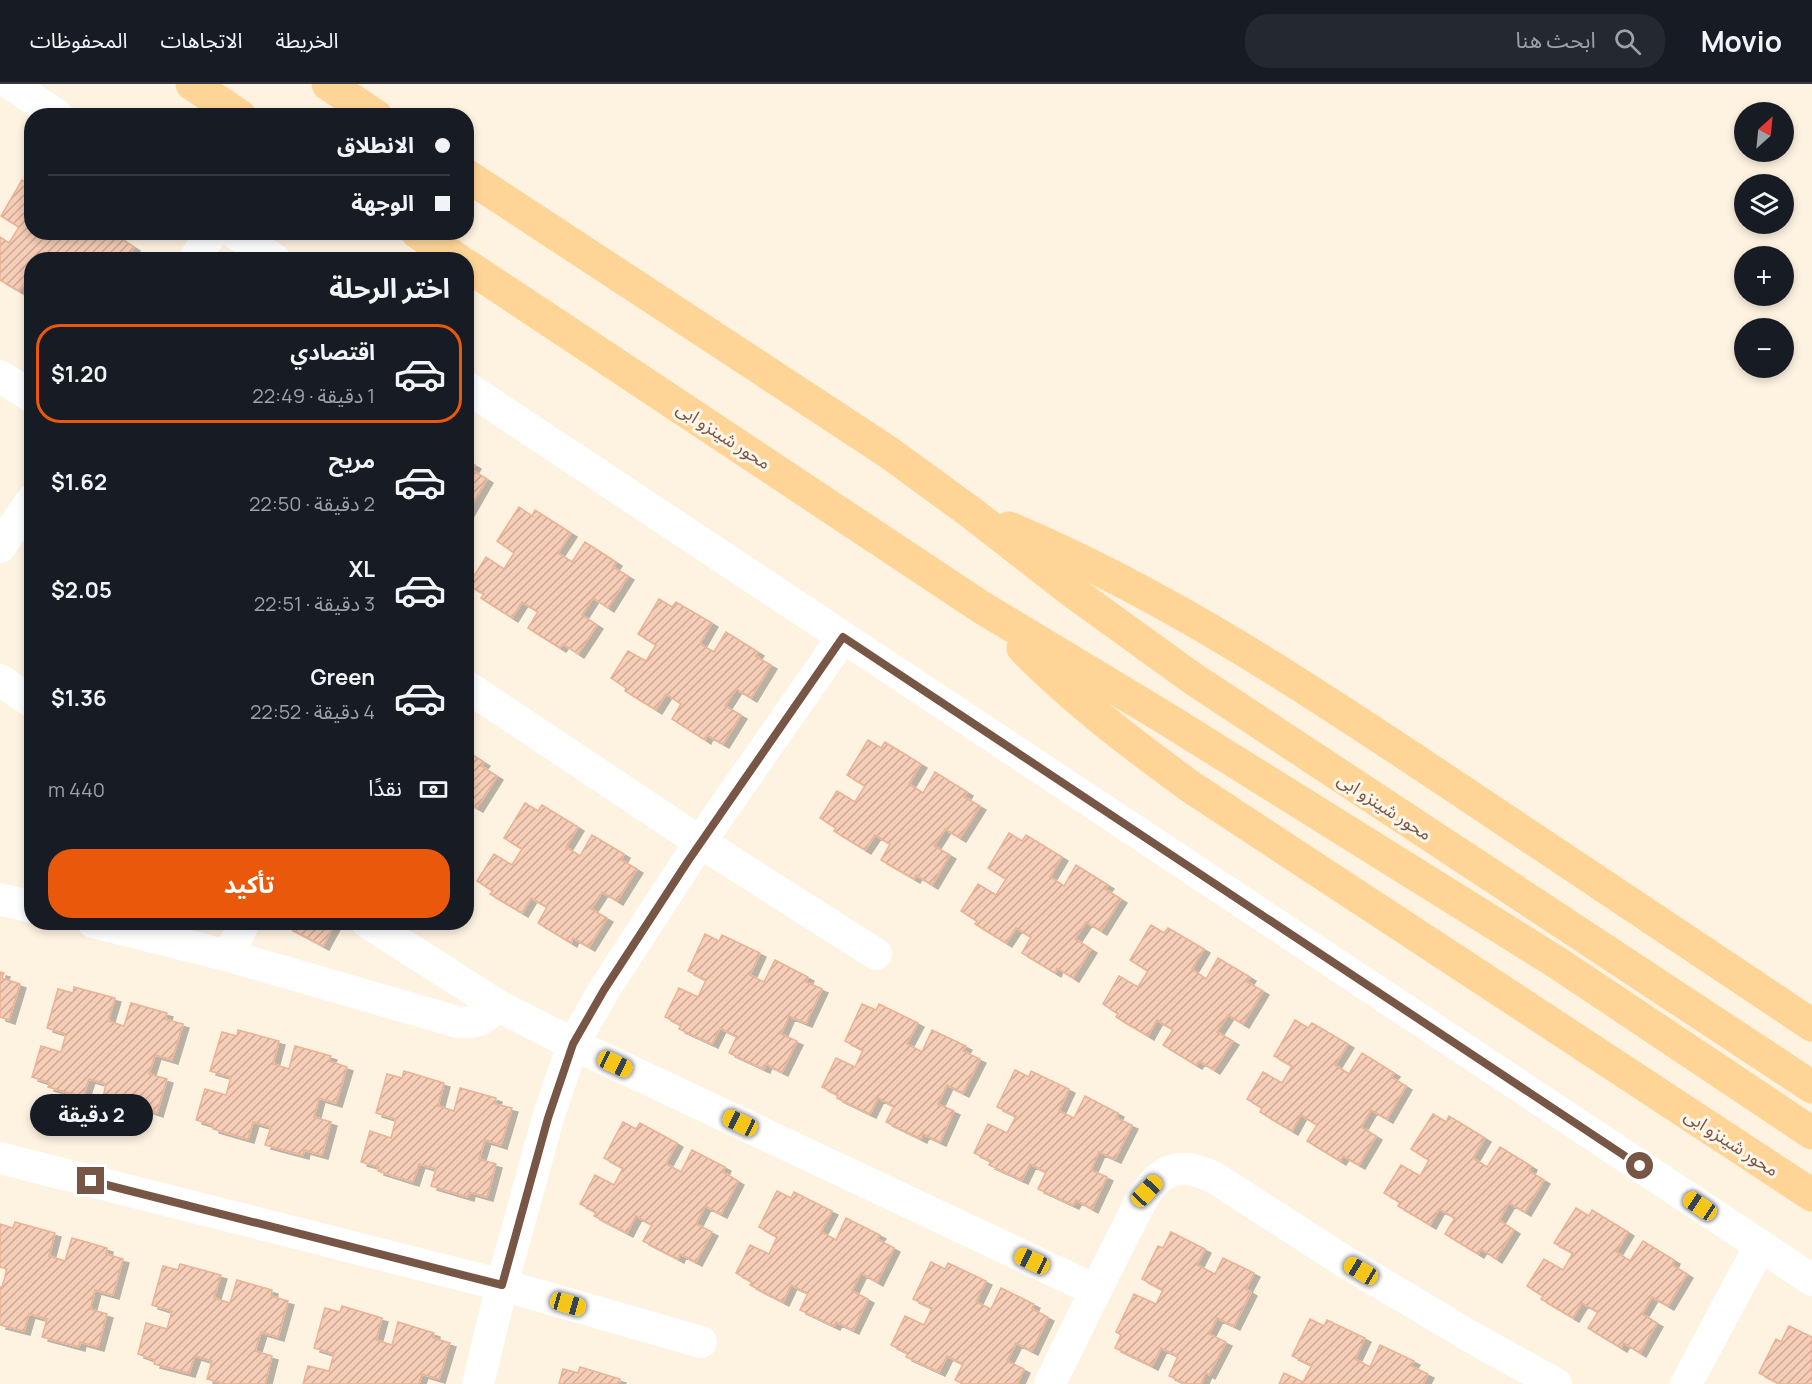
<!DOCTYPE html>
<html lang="ar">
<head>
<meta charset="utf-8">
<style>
  :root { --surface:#171b24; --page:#242831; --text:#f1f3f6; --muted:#9ea1a6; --line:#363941; --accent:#ea580c }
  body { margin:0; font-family:Manrope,"Noto Sans Arabic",sans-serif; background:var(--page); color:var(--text); direction:rtl; height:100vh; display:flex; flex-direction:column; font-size:22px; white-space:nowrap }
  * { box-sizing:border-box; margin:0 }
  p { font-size:20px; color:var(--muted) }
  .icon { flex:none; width:33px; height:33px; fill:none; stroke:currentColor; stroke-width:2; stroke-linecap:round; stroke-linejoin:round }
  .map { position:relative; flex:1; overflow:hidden; direction:ltr }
  .side { position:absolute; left:24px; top:168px; width:450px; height:678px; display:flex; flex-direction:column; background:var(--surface); border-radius:24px; box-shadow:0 3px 9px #0003; direction:rtl }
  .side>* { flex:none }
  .hud { position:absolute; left:24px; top:24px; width:450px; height:132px; border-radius:24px; box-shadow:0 3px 9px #0003; direction:rtl; display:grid; align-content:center; height:132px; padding:0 24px; background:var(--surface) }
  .needle { width:39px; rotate:27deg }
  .controls { position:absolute; left:1734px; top:18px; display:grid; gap:12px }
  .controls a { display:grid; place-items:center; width:60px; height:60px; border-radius:50%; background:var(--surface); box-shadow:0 3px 9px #0003; font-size:30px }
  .end { position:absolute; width:27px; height:27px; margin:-14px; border:8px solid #785645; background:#fff; box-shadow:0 0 0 3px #fff }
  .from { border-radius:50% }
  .bubble { position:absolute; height:42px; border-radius:21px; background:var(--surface); box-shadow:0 3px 9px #0003; font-size:20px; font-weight:700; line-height:42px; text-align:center; direction:rtl }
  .car { position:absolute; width:18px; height:36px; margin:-18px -9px; border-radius:8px; box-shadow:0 0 4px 2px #0007; background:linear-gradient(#f5c518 24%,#345 0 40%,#f5c518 0 76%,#345 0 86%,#f5c518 0) }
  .hud b { display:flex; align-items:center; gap:21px; height:57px; font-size:22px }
  .hud b+b { border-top:2px solid var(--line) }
  .hud i { width:15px; height:15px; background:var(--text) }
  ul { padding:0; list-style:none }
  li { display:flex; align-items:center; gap:18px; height:99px; margin:0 12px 9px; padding:0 12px; border:3px solid transparent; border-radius:24px }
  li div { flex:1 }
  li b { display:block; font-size:22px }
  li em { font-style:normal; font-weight:700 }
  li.active { border-color:var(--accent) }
  li>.icon { width:54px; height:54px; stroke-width:1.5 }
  h2 { padding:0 24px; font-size:27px; line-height:72px }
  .pay { display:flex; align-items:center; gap:15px; height:66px; padding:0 24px; font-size:22px }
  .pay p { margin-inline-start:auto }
  .button { display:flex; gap:12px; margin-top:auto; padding:12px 24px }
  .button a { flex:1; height:69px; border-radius:24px; background:var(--accent); color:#fff; font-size:24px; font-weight:700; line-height:69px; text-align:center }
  header { display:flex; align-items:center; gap:36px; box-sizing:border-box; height:84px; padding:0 30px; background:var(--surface); border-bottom:2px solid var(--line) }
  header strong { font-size:28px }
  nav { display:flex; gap:33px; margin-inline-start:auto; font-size:21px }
  .search { width:420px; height:54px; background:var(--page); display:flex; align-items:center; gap:15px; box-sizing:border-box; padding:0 21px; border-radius:24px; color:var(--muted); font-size:22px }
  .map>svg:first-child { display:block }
</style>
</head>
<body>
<header>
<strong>Movio</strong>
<div class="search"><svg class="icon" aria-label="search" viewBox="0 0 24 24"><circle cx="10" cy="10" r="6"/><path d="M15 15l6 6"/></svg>ابحث هنا</div>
<nav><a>الخريطة</a><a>الاتجاهات</a><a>المحفوظات</a></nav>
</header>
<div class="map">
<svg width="1812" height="1300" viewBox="0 0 1812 1300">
  <defs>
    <pattern id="building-hatch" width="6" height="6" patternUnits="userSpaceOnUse" patternTransform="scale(1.5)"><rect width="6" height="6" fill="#f6cdb6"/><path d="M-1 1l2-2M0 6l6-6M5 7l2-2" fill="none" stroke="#cca996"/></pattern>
    <filter id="shadow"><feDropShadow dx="6" dy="4" stdDeviation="0" flood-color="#0004"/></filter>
  </defs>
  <rect width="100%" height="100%" fill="#fef2e1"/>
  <path fill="url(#building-hatch)" stroke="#ebb295" stroke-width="1.5" filter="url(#shadow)" d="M22,96L32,102V148H121L119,153L134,163L126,176H32V193L29,192L19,207L0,196V153L9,159L19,143L1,132Z
    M466,376L475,381L472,386L487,395L468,428Z
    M519,423L532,432L535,426L571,449L558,469L572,478L585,458L616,478L613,483L628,492L608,524L593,514L582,531L597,541L578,570L563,560L560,564L528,544L538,528L522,518L512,534L481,514L484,510L468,501L486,473L504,485L514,469L497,457Z
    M659,515L672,523L676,518L712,539L700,560L714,568L726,548L758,568L755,572L771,581L751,614L736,605L725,622L741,631L723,660L707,651L705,656L672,635L681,620L666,610L656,626L625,607L626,604L611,594L628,567L646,577L656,561L638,550Z
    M868,656L881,664L885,658L921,680L909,700L923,709L935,688L967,708L964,713L980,722L960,754L945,745L934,762L950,771L932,801L916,791L914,795L881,776L890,760L875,751L865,766L834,747L836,744L820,734L837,707L855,718L865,702L847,691Z
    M466,667L484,678L481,682L497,692L477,724L466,718Z
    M525,719L538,727L542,721L578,743L566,763L580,772L592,751L624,770L621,776L637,785L617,817L602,808L591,825L607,834L589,863L573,854L571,859L538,839L547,823L531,814L522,829L490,810L493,807L477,797L494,770L512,781L522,765L504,754Z
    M1009,749L1022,757L1026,751L1062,773L1050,793L1064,802L1076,781L1108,801L1105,805L1121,815L1101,847L1086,838L1075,855L1091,865L1073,894L1057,884L1055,889L1022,869L1031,853L1016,844L1006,859L975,840L977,837L961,827L978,800L996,811L1006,795L988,784Z
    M290,838H332L335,840L323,862L287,843Z
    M1151,841L1164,849L1168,844L1204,865L1192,885L1206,895L1218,874L1250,893L1247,898L1263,907L1243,940L1228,931L1217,948L1233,957L1214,986L1199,977L1196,981L1163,961L1173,946L1157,936L1148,952L1116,933L1118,930L1103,920L1119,892L1138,903L1148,887L1130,876Z
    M705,850L719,857L722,851L760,869L750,891L764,898L775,876L808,893L806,898L822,905L806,939L789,932L781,950L797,957L782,988L766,980L764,985L729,969L737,952L720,944L712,960L679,945L681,941L665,933L679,904L698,913L706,896L688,887Z
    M0,888L4,889L2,894L20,900L9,936L0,933Z
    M74,903L115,914L108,937L124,942L131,919L167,929L165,935L183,940L172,976L155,971L149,990L167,995L157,1029L140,1023L138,1028L102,1018L106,1000L89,995L83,1013L48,1003L50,999L32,993L41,962L61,968L66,950L47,944L58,905L73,909Z
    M862,920L876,926L879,920L918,939L907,960L922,968L932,946L966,962L963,967L980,975L963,1009L947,1001L938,1020L954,1027L940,1058L923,1050L921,1055L886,1038L894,1022L878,1014L870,1030L837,1014L838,1011L822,1003L836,974L855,983L863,966L845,957Z
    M1295,936L1308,944L1312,939L1348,960L1335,981L1349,990L1362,969L1394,989L1391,993L1406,1002L1387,1035L1371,1026L1361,1043L1376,1052L1359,1081L1343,1072L1340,1077L1307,1057L1317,1041L1301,1031L1292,1047L1260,1028L1262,1024L1247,1015L1263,988L1282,999L1292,982L1274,972Z
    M238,946L279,957L273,980L289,985L295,962L331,972L329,977L347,983L336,1019L319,1014L314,1033L331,1038L322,1071L304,1066L303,1071L265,1061L271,1043L253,1038L248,1055L213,1045V1041L196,1036L205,1005L226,1011L231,993L210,987L222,948L237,952Z
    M1015,986L1029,993L1031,987L1069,1005L1059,1027L1074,1034L1085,1012L1118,1029L1116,1034L1132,1041L1115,1075L1099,1068L1091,1086L1107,1093L1092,1125L1076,1116L1073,1121L1038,1105L1046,1088L1030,1080L1022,1096L989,1081L991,1077L974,1069L988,1040L1007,1049L1016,1032L997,1023Z
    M404,987L444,999L438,1022L454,1027L460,1004L496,1014L495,1020L512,1024L501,1061L485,1056L479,1075L496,1080L487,1113L469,1108L468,1113L431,1102L436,1085L419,1080L413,1098L378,1087L379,1083L361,1078L370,1047L391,1054L396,1035L376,1029L387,990L402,994Z
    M1433,1030L1446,1038L1449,1032L1485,1054L1473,1074L1487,1083L1500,1063L1531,1082L1529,1087L1544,1096L1525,1128L1509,1119L1499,1136L1514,1146L1496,1175L1481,1165L1478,1170L1445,1150L1455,1134L1439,1125L1430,1141L1398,1122L1400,1118L1384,1109L1401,1081L1420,1092L1429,1076L1411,1065Z
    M623,1038L636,1045L640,1039L677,1059L666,1080L681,1088L692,1066L725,1083L723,1088L738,1097L721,1130L705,1122L696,1140L712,1148L696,1178L680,1170L678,1175L643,1157L652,1141L636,1132L627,1149L594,1132L596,1128L580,1120L595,1091L614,1101L623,1084L604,1074Z
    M777,1107L791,1114L794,1108L832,1127L821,1148L836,1156L846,1134L880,1151L877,1155L894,1164L877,1198L861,1189L852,1207L868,1215L853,1246L836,1238L834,1242L800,1226L808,1209L791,1201L783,1218L750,1201L752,1198L736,1189L750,1161L769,1170L777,1153L759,1143Z
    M1576,1124L1589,1132L1592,1126L1628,1148L1616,1168L1630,1177L1643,1157L1674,1176L1672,1181L1687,1190L1668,1222L1652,1213L1642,1230L1657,1239L1640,1269L1624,1259L1621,1264L1588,1244L1598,1228L1582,1219L1573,1234L1541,1215L1543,1212L1527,1202L1544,1175L1563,1186L1573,1169L1554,1159Z
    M15,1138L55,1149L49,1172L65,1177L72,1154L107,1164L106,1170L123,1175L113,1211L95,1206L90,1225L107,1230L98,1263L80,1258L79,1263L42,1253L47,1235L29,1230L24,1247L0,1241V1203H2L7,1185L0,1183V1140L13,1144Z
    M1171,1148L1205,1165L1197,1181L1215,1190L1223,1174L1254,1189L1246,1205L1251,1208L1234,1242L1217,1234L1209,1250L1226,1258L1209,1291L1206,1289L1201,1300H1186L1169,1292L1178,1272L1161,1264L1152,1282L1115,1264L1121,1251L1116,1248L1134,1210L1156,1220L1163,1206L1142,1195L1158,1162L1163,1164Z
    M931,1178L945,1185L948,1179L986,1197L976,1218L991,1225L1001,1204L1034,1220L1032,1225L1048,1233L1032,1267L1016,1259L1007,1277L1024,1285L1017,1300H963L955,1296L963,1280L947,1272L939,1288L906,1273L908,1269L891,1261L905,1232L924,1241L932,1224L913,1215Z
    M180,1180L221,1191L214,1214L230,1219L237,1196L272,1206L271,1212L288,1217L278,1253L261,1248L255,1267L272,1272L265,1300H226L207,1295L212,1277L195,1272L189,1289L154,1280L155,1276L138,1270L146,1239L167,1245L172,1227L152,1221L163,1182L178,1186Z
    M342,1222L382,1234L376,1256L392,1261L398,1238L434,1249L433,1254L450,1259L439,1295L422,1290L419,1300H303L308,1282L329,1287L334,1270L314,1264L325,1224L340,1228Z
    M1310,1235L1324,1242L1327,1236L1365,1254L1355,1275L1370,1283L1380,1261L1414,1277L1411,1282L1428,1290L1423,1300H1279L1284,1289L1303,1298L1312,1281L1292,1272Z
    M1789,1242L1812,1253V1300H1780L1759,1289L1776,1255L1781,1258Z
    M580,1283L620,1295L619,1300H559L563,1285L578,1289Z"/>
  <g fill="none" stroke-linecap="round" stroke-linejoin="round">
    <path stroke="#fff" stroke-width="32" d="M11,0L58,32
      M234,148L275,176
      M194,176L212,148
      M0,292L32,313
      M466,303L1812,1196
      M0,463L32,416
      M0,596L32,618
      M466,602L700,758L876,870
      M0,815L32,823
      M93,838L229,872L458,938C479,940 484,935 497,921
      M367,838L497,921L573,960L1095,1206
      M229,872L244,838
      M0,1074L502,1201L701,1258
      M478,1300L502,1201L548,1034L573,960L604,906L700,758L843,553
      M1050,1300C1074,1250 1098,1201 1123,1152C1134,1133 1142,1108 1159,1094C1177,1079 1196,1085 1215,1094L1342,1176L1473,1254L1556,1300
      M1686,1300L1760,1162"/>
    <path stroke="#ffd597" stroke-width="33" d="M192,0L240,32
      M328,0L376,32
      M466,91L888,368L969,427L1073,508L1192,594L1812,1003
      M417,148L458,176
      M466,181L981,523L1165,634L1556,878L1812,1049
      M1009,444C1166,510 1307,604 1448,698C1569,779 1691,860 1812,941
      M1023,564C1074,616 1132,660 1191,703L1812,1111"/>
  </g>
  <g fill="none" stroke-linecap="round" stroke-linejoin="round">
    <path stroke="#785645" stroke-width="8" d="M91,1097L502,1201L548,1034L573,960L604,906L688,777L843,553L1640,1082"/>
  </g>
  <g text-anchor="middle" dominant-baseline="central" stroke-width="6" stroke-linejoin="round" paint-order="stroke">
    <g font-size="18" fill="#785645" stroke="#fff6e9">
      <text transform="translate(724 351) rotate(33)">محور شينزو ابى</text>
      <text transform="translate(1385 722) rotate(33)">محور شينزو ابى</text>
      <text transform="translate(1732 1058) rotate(33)">محور شينزو ابى</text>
    </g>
  </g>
</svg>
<div class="controls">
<a><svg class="needle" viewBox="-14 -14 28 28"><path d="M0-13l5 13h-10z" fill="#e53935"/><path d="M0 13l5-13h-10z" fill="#9ea1a6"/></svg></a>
<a><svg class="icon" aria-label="layers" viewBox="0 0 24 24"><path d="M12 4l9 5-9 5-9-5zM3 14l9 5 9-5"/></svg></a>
<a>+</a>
<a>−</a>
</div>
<i class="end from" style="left:1640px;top:1082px"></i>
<i class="end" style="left:91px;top:1097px"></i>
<div class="bubble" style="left:30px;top:1010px;width:123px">2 دقيقة</div>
<i class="car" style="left:615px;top:980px;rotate:115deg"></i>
<i class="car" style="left:740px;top:1039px;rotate:295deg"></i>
<i class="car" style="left:1147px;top:1107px;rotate:43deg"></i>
<i class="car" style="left:1700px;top:1122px;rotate:304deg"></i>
<i class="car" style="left:1032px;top:1177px;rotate:295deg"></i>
<i class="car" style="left:1361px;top:1187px;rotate:301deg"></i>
<i class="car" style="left:568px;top:1220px;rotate:106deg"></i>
<div class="hud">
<b><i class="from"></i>الانطلاق</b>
<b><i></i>الوجهة</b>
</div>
<section class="side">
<h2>اختر الرحلة</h2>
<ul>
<li class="active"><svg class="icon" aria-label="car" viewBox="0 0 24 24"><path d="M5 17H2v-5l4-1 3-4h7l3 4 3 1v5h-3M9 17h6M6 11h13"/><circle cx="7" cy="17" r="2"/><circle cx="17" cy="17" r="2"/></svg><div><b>اقتصادي</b><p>1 دقيقة · 22:49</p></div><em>$1.20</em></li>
<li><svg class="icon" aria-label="car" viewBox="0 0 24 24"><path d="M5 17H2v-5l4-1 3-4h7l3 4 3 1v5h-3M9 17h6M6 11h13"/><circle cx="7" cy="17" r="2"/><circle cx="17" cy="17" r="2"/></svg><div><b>مريح</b><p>2 دقيقة · 22:50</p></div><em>$1.62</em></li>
<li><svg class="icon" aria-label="car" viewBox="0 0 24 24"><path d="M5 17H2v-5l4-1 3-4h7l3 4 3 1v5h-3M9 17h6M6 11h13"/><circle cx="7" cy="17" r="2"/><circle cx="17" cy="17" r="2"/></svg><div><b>XL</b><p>3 دقيقة · 22:51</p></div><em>$2.05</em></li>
<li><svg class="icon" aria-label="car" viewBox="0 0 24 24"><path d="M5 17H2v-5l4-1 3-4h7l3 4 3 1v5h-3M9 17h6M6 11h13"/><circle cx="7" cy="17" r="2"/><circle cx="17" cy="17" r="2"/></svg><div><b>Green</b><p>4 دقيقة · 22:52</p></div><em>$1.36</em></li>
</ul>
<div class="pay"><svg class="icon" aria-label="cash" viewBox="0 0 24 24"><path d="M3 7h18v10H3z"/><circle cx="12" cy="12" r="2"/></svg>نقدًا<p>440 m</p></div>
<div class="button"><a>تأكيد</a></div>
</section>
</div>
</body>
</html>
